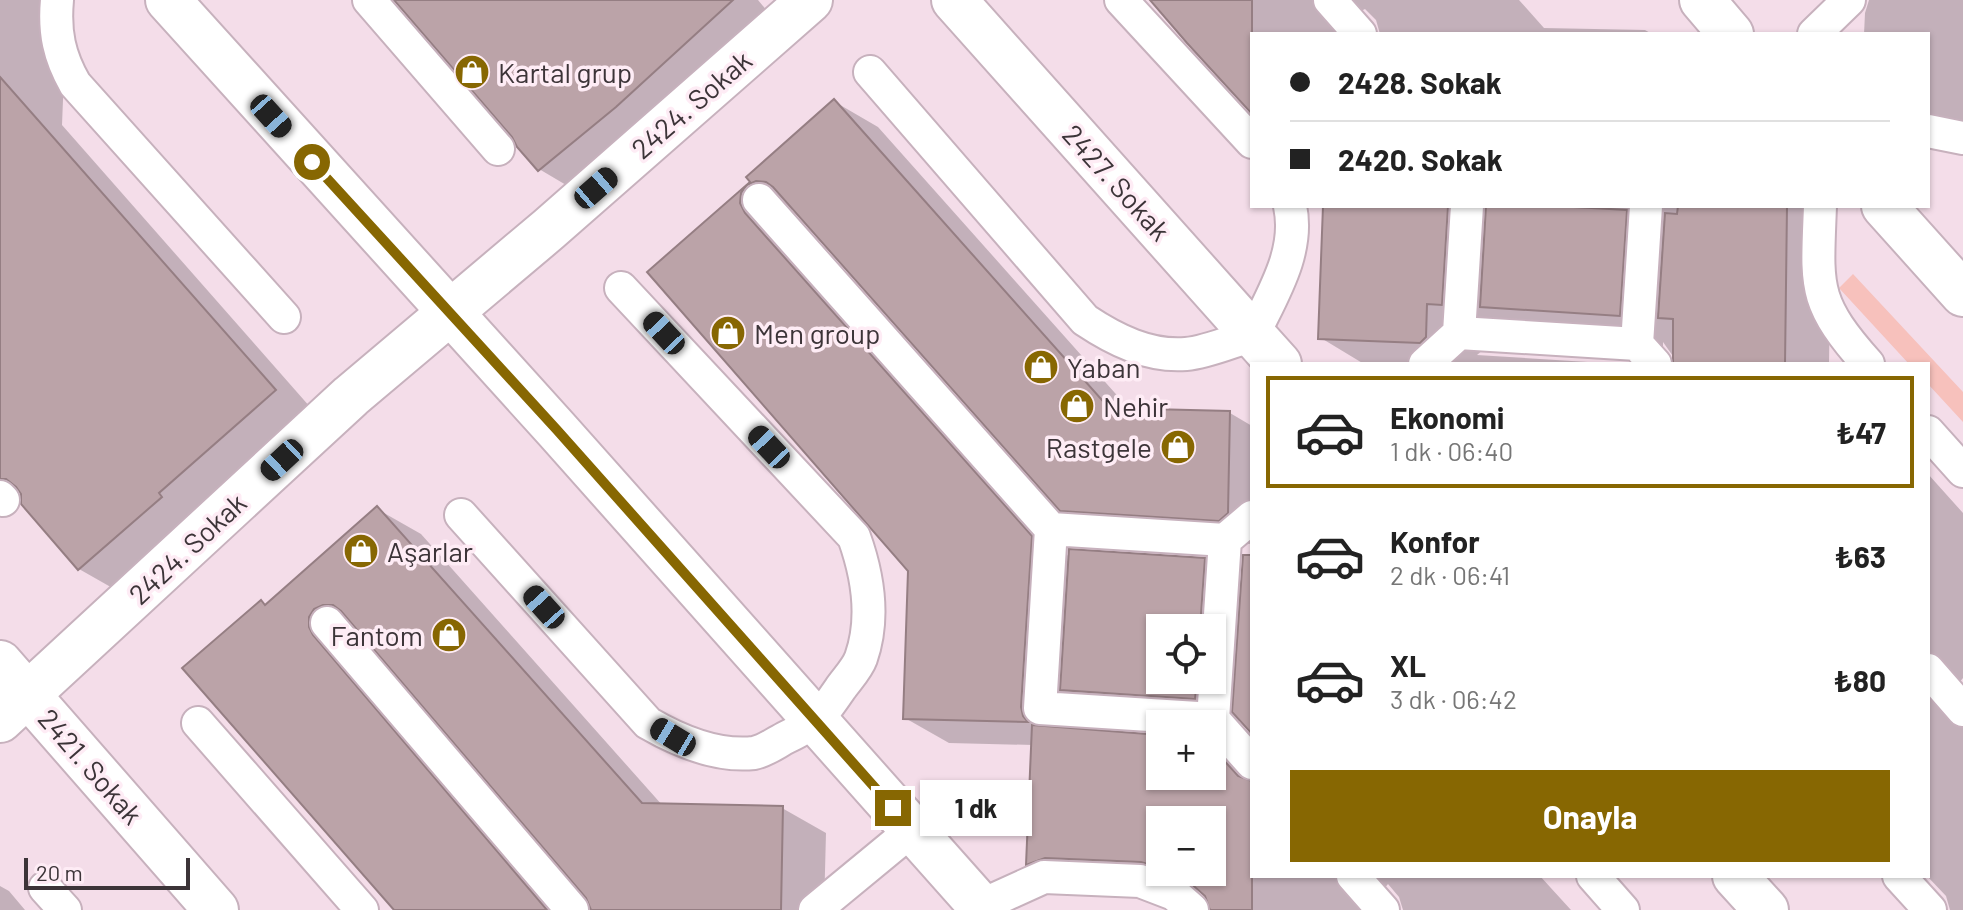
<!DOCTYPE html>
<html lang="tr">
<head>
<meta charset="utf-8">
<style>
  :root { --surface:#fff; --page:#f6f6f6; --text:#222; --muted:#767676; --line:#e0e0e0; --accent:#876702 }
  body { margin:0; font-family:Barlow,sans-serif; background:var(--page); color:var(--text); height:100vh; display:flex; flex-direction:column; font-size:30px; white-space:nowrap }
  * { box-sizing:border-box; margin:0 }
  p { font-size:26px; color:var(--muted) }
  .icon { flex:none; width:44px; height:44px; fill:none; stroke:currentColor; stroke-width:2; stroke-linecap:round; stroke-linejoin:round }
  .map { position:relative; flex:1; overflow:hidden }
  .details { position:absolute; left:1250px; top:362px; width:680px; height:516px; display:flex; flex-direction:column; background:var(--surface); border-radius:0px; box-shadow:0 2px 6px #0004 }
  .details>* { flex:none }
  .banner { position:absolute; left:1250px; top:32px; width:680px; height:176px; border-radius:0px; box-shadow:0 2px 6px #0004; display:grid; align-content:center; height:176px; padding:0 40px; background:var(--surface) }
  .controls { position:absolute; left:1146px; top:614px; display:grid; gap:16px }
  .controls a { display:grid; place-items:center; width:80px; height:80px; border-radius:0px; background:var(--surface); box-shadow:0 2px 6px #0004; font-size:40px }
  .scale { position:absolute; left:24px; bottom:20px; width:166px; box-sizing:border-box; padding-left:8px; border:4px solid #3c3438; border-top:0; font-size:22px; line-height:28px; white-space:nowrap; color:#3c3438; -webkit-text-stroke:6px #feecf5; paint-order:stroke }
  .end { position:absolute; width:36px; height:36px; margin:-18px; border:10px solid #876702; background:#fff; box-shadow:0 0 0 4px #fff }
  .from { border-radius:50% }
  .bubble { position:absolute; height:56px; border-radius:0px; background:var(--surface); box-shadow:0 2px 6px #0004; font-size:26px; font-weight:700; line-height:56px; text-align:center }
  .car { position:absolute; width:24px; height:48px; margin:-24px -12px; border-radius:10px; box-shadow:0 0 6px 2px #0007; background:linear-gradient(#222 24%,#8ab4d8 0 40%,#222 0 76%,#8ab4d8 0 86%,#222 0) }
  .banner b { display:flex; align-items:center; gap:28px; height:76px; font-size:30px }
  .banner b+b { border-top:2px solid var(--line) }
  .banner i { width:20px; height:20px; background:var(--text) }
  ul { padding:14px 0 0; list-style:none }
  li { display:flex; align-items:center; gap:24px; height:112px; margin:0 16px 12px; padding:0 24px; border:4px solid transparent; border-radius:0px }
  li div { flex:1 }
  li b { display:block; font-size:30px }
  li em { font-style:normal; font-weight:700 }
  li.active { border-color:var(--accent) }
  li>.icon { width:72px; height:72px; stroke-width:1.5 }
  .cta { display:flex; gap:16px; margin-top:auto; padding:16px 40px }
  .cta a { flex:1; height:92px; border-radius:0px; background:var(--accent); color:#fff; font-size:32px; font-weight:700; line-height:92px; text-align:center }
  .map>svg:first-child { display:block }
</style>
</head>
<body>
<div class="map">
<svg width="1963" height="910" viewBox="0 0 1963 910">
  <rect width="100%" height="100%" fill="#f4dde9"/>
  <path fill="#f7c1bc" d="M1853,274L1963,392V422L1928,384V364H1909L1839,288Z"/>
  <path fill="#0003" fill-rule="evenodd" d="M0,0H67L62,125L318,416L123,594L79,569L19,487L0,476Z
    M397,0H758L778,24L583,195L539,169L514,136Z
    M1152,0H1519L1544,28L1645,30L1652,34H1380L1376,20L1365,9L1361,11L1357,34H1252V111Z
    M1869,0H1963V140L1928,144V34H1864L1865,13Z
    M835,102L878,127L1131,411L1230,413L1252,426V544L1106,535L1061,509L795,208L790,211L788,240L1070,558L1204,560L1243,582L1245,554H1252V733L1239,717V723L1106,714L1067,692L1064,729L1160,736V776H1212V744L1248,765L1252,770V876H1540L1571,910H1403L1399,897L1388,884L1379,895L1380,910H1212L1203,892L1187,886L1071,888L1028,863L1033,745L949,743L905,718L910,571L650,272L753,182ZM1160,628H1212V680H1160ZM1160,820H1212V872H1160Z
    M1325,206H1801L1831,223L1829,364H1675V359L1663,342V348L1525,339L1486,317L1484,349L1477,355L1620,364H1364L1321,338Z
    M1928,474L1963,513V678L1954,689L1963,716V910H1950L1946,896L1927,876Z
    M377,509L421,534L663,806L782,808L826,833L824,910H592V905L362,632L352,643L567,910H397L261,602L267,606Z
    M0,886L9,891L25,910H0Z"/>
  <path fill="#bba3a8" stroke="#957e83" stroke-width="2" d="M394,0H733L616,107L538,171L517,147L512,137Z
    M1150,0H1252V114L1187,43Z
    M0,77L276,390L159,493L162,497L78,570L21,504V494L16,487L6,479H0Z
    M834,99L1109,408L1230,411L1228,513L1219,521L1060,511L773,187L766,182L756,181L747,185L741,193L740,203L745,213L1032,536L1021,707L1023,716L1028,722L903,719L908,571L647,272L750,182L746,177Z
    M1323,206H1448L1442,305L1427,304L1426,337L1420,343L1318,339Z
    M1486,206H1556L1627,210L1620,316L1480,307Z
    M1678,206H1787L1785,364H1673V319L1658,318L1665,213L1677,214Z
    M377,506L642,803L783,806L781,910H591L586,898L341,611L333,605H323L314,609L309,617V627L313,635L547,910H394L182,668L261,600L265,605Z
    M1069,549L1205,558L1200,628H1160V680H1197L1195,699L1060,690Z
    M1243,555H1252V734L1232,712Z
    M1032,725L1160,735V776H1212V747L1238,776L1252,781V910H1210L1205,896L1186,879L1170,872H1212V820H1160V868L1141,862L1045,858L1026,865Z"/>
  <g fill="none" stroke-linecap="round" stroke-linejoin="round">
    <defs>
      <path id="service" d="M57,0C54,32 59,56 75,84L284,317
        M369,0L498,149
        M1121,0L1252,142
        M1330,0L1360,34
        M1814,34L1849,0
        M870,72L1085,320C1115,340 1149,357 1186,354C1208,352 1232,341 1253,335C1272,295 1300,252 1290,206
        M1928,131L1963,138
        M759,200L1051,529L1225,540L1213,719
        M1467,206L1459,333L1637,344L1655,364
        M1820,206C1817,287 1812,301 1868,364
        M1637,344L1646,206
        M1425,364L1459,333
        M1928,432L1963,471
        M0,497L3,500
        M461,515L648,723C679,741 717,757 754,753C765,751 777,742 787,737C819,721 820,718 840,689C847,679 857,669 861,658C875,618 868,576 854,537L621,288
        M1051,529L1040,708L1213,719L1252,763
        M1225,540L1252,517
        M327,623L572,910
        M1928,670L1963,710
        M198,723L362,910
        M1353,876L1383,910
        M1593,876L1623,910
        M1899,876L1930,910
        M45,888L65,910
        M815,910L912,830
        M980,910V906L1044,877L1140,881L1174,894L1192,910"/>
      <path id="minor" d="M168,0L557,430L984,910
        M954,0L1279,364
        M1702,0L1731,34
        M1884,206L1963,294
        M0,663L216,910
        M1735,876L1766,910"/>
      <path id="tertiary" d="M0,720L351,396L549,229L810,0"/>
    </defs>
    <use href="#service" stroke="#c7b1bd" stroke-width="36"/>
    <use href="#minor" stroke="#c7b1bd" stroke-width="48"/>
    <use href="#tertiary" stroke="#c7b1bd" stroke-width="48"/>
    <use href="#service" stroke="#fff" stroke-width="32"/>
    <use href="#minor" stroke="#fff" stroke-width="44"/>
    <use href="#tertiary" stroke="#fff" stroke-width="44"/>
  </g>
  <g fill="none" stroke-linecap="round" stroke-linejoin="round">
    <path stroke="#876702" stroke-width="10" d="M312,162L557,430L893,808"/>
  </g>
  <defs>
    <symbol id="shop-disc" viewBox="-11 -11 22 22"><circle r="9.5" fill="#876702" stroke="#feecf5"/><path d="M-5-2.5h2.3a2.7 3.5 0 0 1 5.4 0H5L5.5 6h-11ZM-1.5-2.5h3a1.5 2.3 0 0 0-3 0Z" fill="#fff"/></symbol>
  </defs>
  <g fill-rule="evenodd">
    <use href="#shop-disc" x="452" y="52" width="40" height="40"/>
    <use href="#shop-disc" x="708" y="313" width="40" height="40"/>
    <use href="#shop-disc" x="1021" y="347" width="40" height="40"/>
    <use href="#shop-disc" x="1057" y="386" width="40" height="40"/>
    <use href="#shop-disc" x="1158" y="427" width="40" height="40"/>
    <use href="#shop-disc" x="341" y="531" width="40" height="40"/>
    <use href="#shop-disc" x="429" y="615" width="40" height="40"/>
  </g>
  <g text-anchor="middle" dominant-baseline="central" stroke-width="7" stroke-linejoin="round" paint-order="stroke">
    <g font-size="28" fill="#3c3438" stroke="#feecf5" text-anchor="start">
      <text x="498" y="72">Kartal grup</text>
      <text x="754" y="333">Men group</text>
      <text x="1067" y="367">Yaban</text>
      <text x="1103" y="406">Nehir</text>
      <text x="1152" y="447" text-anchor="end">Rastgele</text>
      <text x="387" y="551">Aşarlar</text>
      <text x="423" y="635" text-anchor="end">Fantom</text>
    </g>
    <g font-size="28" fill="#3c3438" stroke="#feecf5">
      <text transform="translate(691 104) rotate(-41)">2424. Sokak</text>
      <text transform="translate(1117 182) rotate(48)">2427. Sokak</text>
      <text transform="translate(187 548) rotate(-43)">2424. Sokak</text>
      <text transform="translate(91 766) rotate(49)">2421. Sokak</text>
    </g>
  </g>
</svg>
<div class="controls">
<a><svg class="icon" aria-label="locate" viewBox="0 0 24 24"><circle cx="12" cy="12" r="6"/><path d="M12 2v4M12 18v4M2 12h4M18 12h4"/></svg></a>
<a>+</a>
<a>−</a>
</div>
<div class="scale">20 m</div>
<i class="end from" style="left:312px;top:162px"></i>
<i class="end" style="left:893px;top:808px"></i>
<div class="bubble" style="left:920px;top:780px;width:112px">1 dk</div>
<i class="car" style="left:271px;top:116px;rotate:138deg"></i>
<i class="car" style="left:596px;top:188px;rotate:49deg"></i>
<i class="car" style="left:664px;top:333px;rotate:317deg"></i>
<i class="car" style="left:769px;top:447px;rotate:317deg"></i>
<i class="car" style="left:282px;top:460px;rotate:227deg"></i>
<i class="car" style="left:544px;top:607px;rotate:318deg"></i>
<i class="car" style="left:673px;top:737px;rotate:301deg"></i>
<div class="banner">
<b><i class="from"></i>2428. Sokak</b>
<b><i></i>2420. Sokak</b>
</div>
<section class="details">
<ul>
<li class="active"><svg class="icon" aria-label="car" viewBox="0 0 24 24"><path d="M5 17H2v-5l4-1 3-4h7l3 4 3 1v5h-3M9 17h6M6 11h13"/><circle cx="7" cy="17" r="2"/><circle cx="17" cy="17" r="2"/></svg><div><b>Ekonomi</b><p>1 dk · 06:40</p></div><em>₺47</em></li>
<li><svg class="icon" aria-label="car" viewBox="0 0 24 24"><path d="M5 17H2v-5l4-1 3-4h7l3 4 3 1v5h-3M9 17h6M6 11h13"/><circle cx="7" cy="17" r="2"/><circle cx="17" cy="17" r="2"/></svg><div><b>Konfor</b><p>2 dk · 06:41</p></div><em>₺63</em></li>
<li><svg class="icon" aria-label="car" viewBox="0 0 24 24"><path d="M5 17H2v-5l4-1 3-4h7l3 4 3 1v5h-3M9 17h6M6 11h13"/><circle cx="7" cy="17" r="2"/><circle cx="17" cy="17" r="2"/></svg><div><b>XL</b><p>3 dk · 06:42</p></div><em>₺80</em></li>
</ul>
<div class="cta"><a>Onayla</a></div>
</section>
</div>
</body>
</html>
